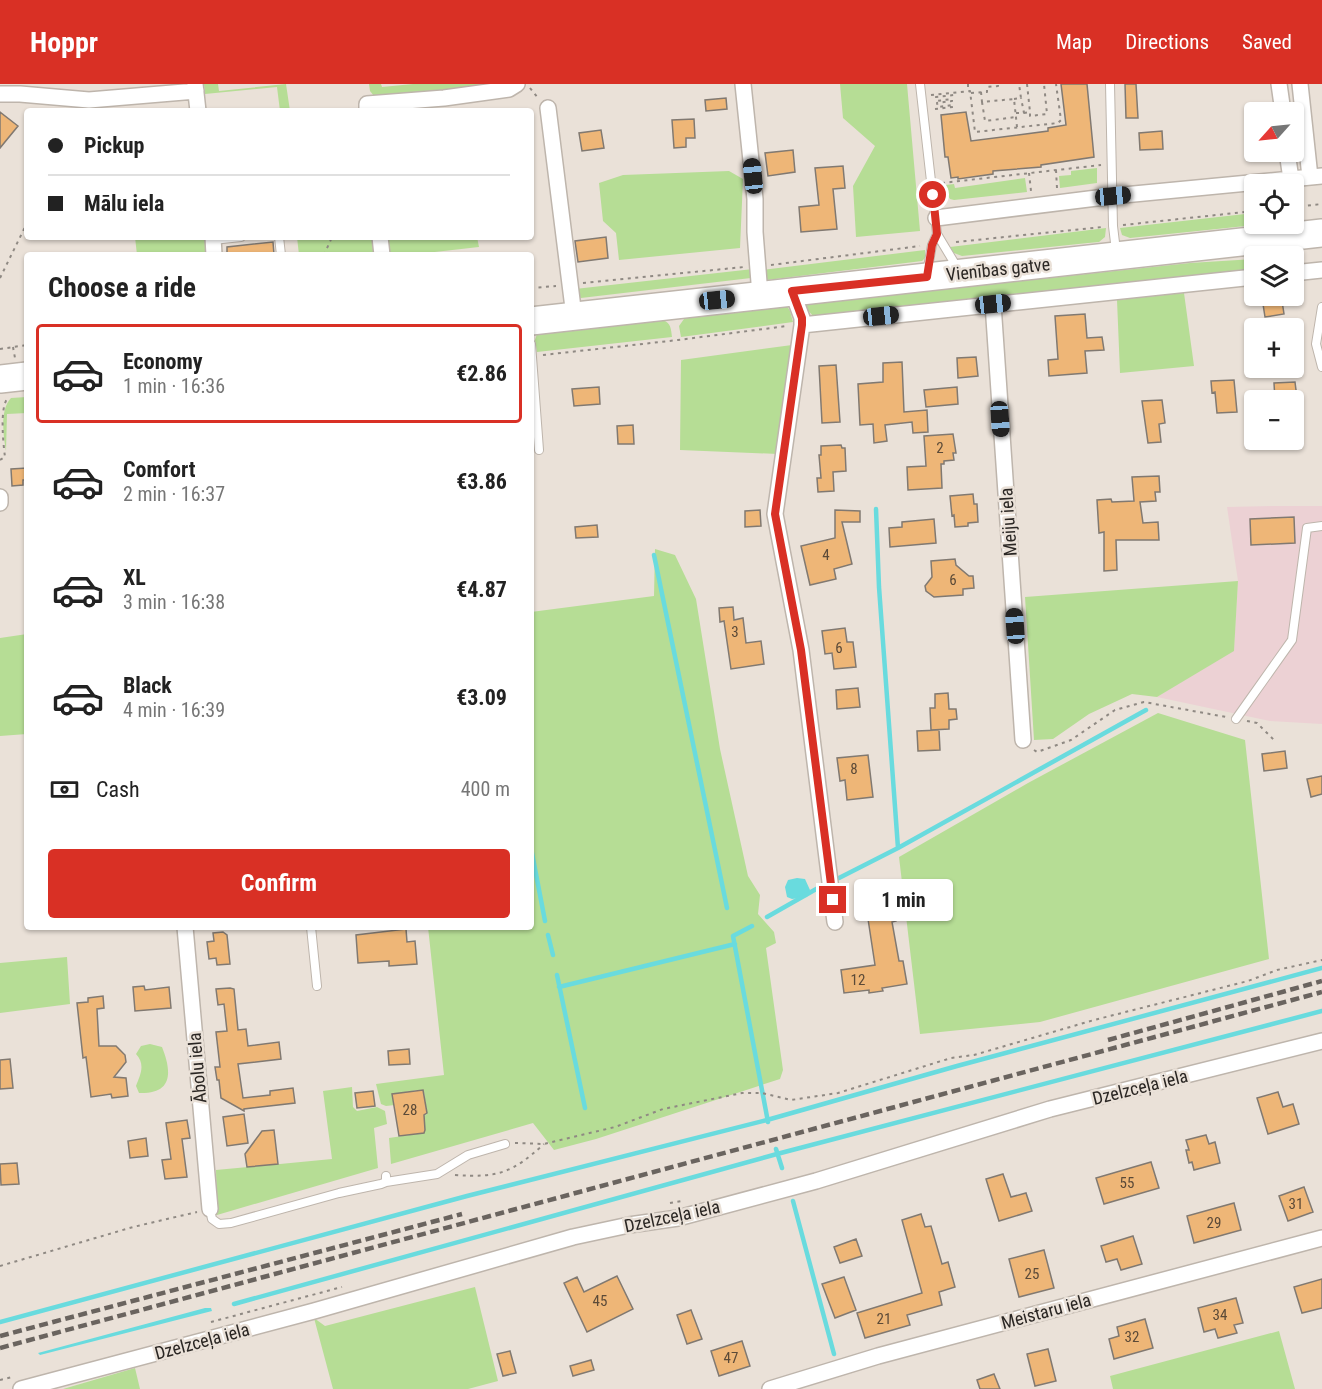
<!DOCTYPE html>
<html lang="en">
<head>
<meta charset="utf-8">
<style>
  :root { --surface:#fff; --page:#f6f6f6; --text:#222; --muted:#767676; --line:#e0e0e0; --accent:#d93025 }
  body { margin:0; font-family:"Roboto Condensed",sans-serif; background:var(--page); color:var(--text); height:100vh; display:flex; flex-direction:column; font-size:22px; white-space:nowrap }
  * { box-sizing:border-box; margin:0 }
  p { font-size:20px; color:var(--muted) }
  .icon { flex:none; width:33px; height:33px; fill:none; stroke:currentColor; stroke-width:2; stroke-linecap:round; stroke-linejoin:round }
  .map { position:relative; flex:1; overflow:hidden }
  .drawer { position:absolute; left:24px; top:168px; width:510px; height:678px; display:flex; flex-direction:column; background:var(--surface); border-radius:6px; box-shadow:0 2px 4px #0004 }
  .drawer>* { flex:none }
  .guide { position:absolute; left:24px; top:24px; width:510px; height:132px; border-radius:6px; box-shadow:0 2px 4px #0004; display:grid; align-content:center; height:132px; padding:0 24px; background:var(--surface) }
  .needle { width:39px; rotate:243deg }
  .controls { position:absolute; left:1244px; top:18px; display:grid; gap:12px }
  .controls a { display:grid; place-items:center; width:60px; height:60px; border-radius:6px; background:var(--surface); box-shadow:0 2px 4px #0004; font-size:30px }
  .end { position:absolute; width:27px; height:27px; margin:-14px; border:8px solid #d93025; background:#fff; box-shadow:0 0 0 3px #fff }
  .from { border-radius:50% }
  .bubble { position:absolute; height:42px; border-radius:6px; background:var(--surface); box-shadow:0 2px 4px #0004; font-size:20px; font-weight:700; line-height:42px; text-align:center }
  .car { position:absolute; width:18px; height:36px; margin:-18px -9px; border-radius:8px; box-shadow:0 0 4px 2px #0007; background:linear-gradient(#222 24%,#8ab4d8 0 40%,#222 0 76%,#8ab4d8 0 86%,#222 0) }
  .guide b { display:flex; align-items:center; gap:21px; height:57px; font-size:22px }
  .guide b+b { border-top:2px solid var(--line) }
  .guide i { width:15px; height:15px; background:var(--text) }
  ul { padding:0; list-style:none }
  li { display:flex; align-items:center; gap:18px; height:99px; margin:0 12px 9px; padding:0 12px; border:3px solid transparent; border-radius:6px }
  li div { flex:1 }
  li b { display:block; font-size:22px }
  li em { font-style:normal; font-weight:700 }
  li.selected { border-color:var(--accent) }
  li>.icon { width:54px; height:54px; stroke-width:1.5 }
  h2 { padding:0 24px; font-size:27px; line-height:72px }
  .pay { display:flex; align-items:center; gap:15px; height:66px; padding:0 24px; font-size:22px }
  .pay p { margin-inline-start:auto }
  .action { display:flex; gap:12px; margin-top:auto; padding:12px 24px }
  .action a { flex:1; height:69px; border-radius:6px; background:var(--accent); color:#fff; font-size:24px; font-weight:700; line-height:69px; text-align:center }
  header { display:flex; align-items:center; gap:36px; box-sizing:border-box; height:84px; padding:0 30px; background:var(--accent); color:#fff }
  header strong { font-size:28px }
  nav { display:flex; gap:33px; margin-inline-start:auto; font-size:21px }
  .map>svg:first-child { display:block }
</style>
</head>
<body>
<header>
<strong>Hoppr</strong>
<nav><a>Map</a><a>Directions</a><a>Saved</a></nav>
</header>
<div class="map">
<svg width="1322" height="1305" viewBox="0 0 1322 1305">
  <rect width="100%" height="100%" fill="#eae1d8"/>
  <path fill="#ecd1d4" d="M1275,422H1322V640L1270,637L1157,613L1234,566L1238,497L1227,423Z"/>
  <path fill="#b6dd95" d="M204,0H218L219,7L286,0L290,27H280L277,3L205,10Z
    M369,0H381L382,3L413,0H493L381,13L374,12L370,7Z
    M840,0H907L920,147L856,153L853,102L875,62L843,34Z
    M1097,84V99L1060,104L1059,92L1071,91V87Z
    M729,87L743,95L740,164L619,176L616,149L603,137L599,99L623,91Z
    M1025,94L1027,108L954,116L950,115L948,112L945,101L954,100L955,104Z
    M1254,129V140H1265L1130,154L1122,151L1120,144Z
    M1106,144L1105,153L1099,158L1088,159L962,172L954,169L950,163Z
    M135,153H206L208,171H137Z
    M297,153H375L377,171H299Z
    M388,153H477L479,163L408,171H390Z
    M925,166V174L922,177L767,196L763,195L762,186Z
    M1254,175V186L814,233L802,220L1190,179Z
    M753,185V193L751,194L581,214L578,213L575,205Z
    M1184,209L1194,282L1120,289L1117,216Z
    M787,222L790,227L793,238L681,253L679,242L684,235L694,232Z
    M662,236C671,238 671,245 672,253L537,268L535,256L537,250Z
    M792,261L778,370L680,366L681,276Z
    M27,313V329L7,330L6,367C3,351 0,325 11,314Z
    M655,465L675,471L696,515L720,665L748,792L760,811L758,830L774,848L776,859L766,864L783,986L780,995L596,1055L554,1066L533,1039L391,1080L389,1054L423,1049L425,1038L422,1039L421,1032L426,1031L427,1029L424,1008L422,1006H418L393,1010L395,1021L386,1022L381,1020L376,1000L444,991L428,843H531V528L654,512Z
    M1238,497L1234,567L1157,613L1132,610L1089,630L1053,655L1034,656L1025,513Z
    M27,550V650L0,652V554Z
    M1158,629L1245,656L1269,875L1040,938L920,950L899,773L1028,699Z
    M67,873L70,920L0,929V879Z
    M150,960L162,963C172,988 173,1010 139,1009L136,1002C140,991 146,981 136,970L141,962Z
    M352,1003L353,1023L357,1027L377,1023L385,1027L387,1040L374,1044L378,1084L217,1131L216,1086L332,1075L323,1007Z
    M475,1203L498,1297L468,1305H333L314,1234L325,1242Z
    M1279,1247L1295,1305H1113L1110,1292Z
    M135,1284L140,1305H63Z"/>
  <path fill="#69dbde" d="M797,794L805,795L810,806L807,813L792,815L787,813L785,803L788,796Z
    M205,1224H211L212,1227L40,1271L38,1269Z"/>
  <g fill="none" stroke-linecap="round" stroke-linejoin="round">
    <path stroke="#69dbde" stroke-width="4.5" d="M876,425L879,503L898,764
      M654,471L727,824
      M531,764L545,837
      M839,794L898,764L1146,626
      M767,833L818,804
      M752,842L733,852L768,1038
      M548,851L553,871
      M557,891L585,1024
      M559,903L735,860
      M776,1065L782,1084
      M793,1117L834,1270
      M234,1220L777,1070L1322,927
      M0,1238L467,1112L767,1036L957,982L1322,884"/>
  </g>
  <path fill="#eeb677" stroke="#817971" stroke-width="1.5" d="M1061,0H1087L1094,73L1041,81V83L993,87V90L958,95V93L951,94L948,73H945L941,31L966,28L971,57L1048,47V44L1066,41Z
    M1125,0H1136L1138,34H1126Z
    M726,14L727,25L706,27L705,16Z
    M0,28L18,42L0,64Z
    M694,35L695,54H686V63L674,64L672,36Z
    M601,46L604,64L582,67L579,49Z
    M1162,47L1163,65L1140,66L1139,49Z
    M793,66L795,88L768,92L765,69Z
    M843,82L845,104L833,105L837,145L801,148L799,123L819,121L815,84Z
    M606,153L608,174L578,178L575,157Z
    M273,158L274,171H227V163Z
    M1282,217L1284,230L1265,233L1263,220Z
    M1085,230L1087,254L1102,253L1104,266L1085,267L1087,289L1049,292L1048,276L1058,275L1055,232Z
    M976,273L978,292L958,294L957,274Z
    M902,278L904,328L927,326L928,348L913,349L912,338L885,341L887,357L874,359L873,340L860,341L858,300L883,298V279Z
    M836,281L840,338L822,339L819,282Z
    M1234,296L1237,328L1217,329L1215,308L1212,309L1211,297Z
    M1295,298L1296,306L1299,308L1300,314L1296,316H1275L1274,299Z
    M599,303L600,320L574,322L572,305Z
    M957,303L958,320L926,323L924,306Z
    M1162,316L1165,339L1159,340L1161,358L1148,359L1142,317Z
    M633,341L634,360H618L617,342Z
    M953,350L956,369H953L954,376L944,377V380H941L942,404L908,406L907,383L926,382L924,352Z
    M841,361L842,364H845L846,387L833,388L834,407L818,408L817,394H821L819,371H821V362Z
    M27,384V396H23V401L12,402L11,385Z
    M1159,392L1160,408H1155L1156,417L1140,418L1143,439L1158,438L1159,456H1116L1117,486L1104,487V448L1099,449L1097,416L1111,415L1112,418L1134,417L1132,393Z
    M973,410L974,420H977L978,438L968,439V442L955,443L954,431L952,432L950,412Z
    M760,426L761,442L745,443V427Z
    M835,426L860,427V438H842L852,480L834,485L836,495L810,501L801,462L835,454Z
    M1294,433L1295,459L1251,461L1250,435Z
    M934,435L936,459L890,463L889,444L902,443V438Z
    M597,441L598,453L576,454L575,443Z
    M955,475L956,481L969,492H973L974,504L963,505V511L934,513L926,507L925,502L932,493L931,477Z
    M733,523L734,536L743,534L746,559L761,557L764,580L731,585L724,537L720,538L719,524Z
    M845,544L847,558H853L856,583L834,585L832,569L825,570L822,547Z
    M858,604L860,623L837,625L836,606Z
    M948,609L949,625H956L957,635L949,636V645L931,646L930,624H935V610Z
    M939,646L940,666L918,667L917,647Z
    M1285,667L1287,684L1264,687L1262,670Z
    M868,671L873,713L847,716L845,696L840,697L837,674Z
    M1322,692V710L1311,713L1307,695Z
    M886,799L889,822L893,821L896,837L892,838L899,877H903L907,900L882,904L883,907L869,909V906L844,909L841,886L875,881L863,802Z
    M406,845L407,858L415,857L417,880L389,882V877L358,879L356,851Z
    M223,848L227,851L230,880L217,881L216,874L209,875L207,858L214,857L213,849Z
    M144,902L145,906L169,903L171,924L135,927L133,903Z
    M230,904L234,905L238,946L246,945L248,962L279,958L281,975L238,980L243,1014L270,1011V1007L293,1004L295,1019L244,1025V1027L221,1014L219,996H217L215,983H220L216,948L227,947L224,920L218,921L216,905Z
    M103,912L104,924L97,925L99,962H116L125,971L126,978L114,993L126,994L128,1012L112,1014L111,1010L91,1013L86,973L83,974L77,919L88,918V914Z
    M409,965L410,980L389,981L388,967Z
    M10,975L13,1004L0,1005V976Z
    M423,1006L427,1029L424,1031L425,1046L424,1049L399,1052L392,1010Z
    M373,1007L375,1022L357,1024L355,1009Z
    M1278,1008L1283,1023L1293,1020L1299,1040L1268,1050L1257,1014Z
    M244,1030L248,1059L227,1062L223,1033Z
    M187,1036L190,1054L182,1055L187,1093L165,1095L162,1076L171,1075L166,1039Z
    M274,1046L278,1080L247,1083L245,1070L262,1047Z
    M1206,1051L1209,1060L1215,1058L1220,1079L1194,1086L1192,1078L1189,1079L1186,1066H1189L1186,1056Z
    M146,1054L148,1072L130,1074L128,1057Z
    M1151,1078L1159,1104L1104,1120L1096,1094Z
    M17,1079L19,1100L1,1101L0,1080Z
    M1003,1090L1011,1113L1026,1109L1032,1127L999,1137L986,1095Z
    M1304,1103L1313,1128L1288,1137L1279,1112Z
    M1234,1119L1241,1146L1194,1159L1187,1132Z
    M921,1130L925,1143L931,1142L942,1180L948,1178L955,1203L939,1208L942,1221L907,1231L910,1241L865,1254L857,1229L922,1209L902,1136Z
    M1133,1152L1142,1180L1121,1186L1117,1175L1106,1178L1101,1162Z
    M856,1155L862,1172L840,1179L834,1163Z
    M1044,1166L1054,1204L1019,1213L1009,1175Z
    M617,1192L633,1225L587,1248L564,1199L577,1193L584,1208Z
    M844,1193L856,1226L835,1234L822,1200Z
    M1322,1195V1224L1302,1229L1294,1203Z
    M1236,1214L1243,1239L1234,1241L1237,1249L1218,1254L1215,1245L1204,1248L1198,1224Z
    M691,1226L702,1255L687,1260L677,1231Z
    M1145,1235L1153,1264L1114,1275L1109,1255L1119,1252L1117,1243Z
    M742,1257L750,1282L719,1292L711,1267Z
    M1048,1265L1056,1297L1035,1302L1027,1270Z
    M510,1267L516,1289L503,1292L497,1270Z
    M591,1276L594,1286L573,1292L570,1282Z
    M994,1290L1000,1305H980L977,1296Z"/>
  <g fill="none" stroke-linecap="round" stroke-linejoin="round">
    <defs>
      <path id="lane" d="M920,0L937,150L958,185
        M1110,0L1113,142L1116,167
        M279,153L281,171
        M213,156L241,153
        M927,189L932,161L937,150
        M1322,223L1316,260L1322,283
        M531,260L539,366
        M1236,635L1292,556L1307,444L1322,442
        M311,843L317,902
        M386,1098L437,1090L468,1071L505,1060
        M210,1125L212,1135L219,1140L231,1139L339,1109L381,1100L386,1098V1092"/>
      <path id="street" d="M195,0L198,27
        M743,0L755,115V148L760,211
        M1279,0L1283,28
        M1300,0L1310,93
        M0,10H20L89,16L196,7
        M548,24L574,232
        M367,27V20L444,14L509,5L517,0
        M1287,68L1291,95
        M936,134L1113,112L1322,92
        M213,153L214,171
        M380,153L382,171
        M1293,189L1322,186
        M792,207L802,234V241L775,430L801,566L835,838
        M993,220L1023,656
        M802,241L1254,193
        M0,413V419
        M185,843L210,1125
        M21,1305L314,1227L573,1153L629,1141L678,1134L816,1097L1050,1025L1322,957
        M770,1305L878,1272L1322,1154"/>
      <path id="highway" d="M531,237L1322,149
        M0,295L27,292"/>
    </defs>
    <use href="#lane" stroke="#beb5ac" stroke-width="10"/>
    <use href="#street" stroke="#beb5ac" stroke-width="18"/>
    <use href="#highway" stroke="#beb5ac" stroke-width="30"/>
    <path stroke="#8f8983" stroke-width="2" stroke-dasharray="3 4.5" stroke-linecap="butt" d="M968,0V7
      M1027,0L1030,28
      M530,4L538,14
      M981,8L982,18L1014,15L1017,43
      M971,9L987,8V3L998,2V0
      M931,11L970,7L975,48L1058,39L1061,36L1056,0
      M1014,15L1021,14L1019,0
      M982,18L985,37L1016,33
      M935,25L953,23V21L938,23L937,19L952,17V15L937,17L936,13L954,11V9
      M1016,29H1024L1021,14
      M1024,29L1030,28V32L1047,30L1044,0
      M1056,86L1057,104
      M1029,89L1031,107
      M942,99L1101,81
      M1293,123L1322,120
      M1123,141L1254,127
      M956,158L1102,143
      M324,171L332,153
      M771,181L920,162
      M0,194L27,139
      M583,199L744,183
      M531,204L556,202
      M13,263L15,274
      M0,265L27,261
      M543,271L678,256L787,242
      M0,376L5,373C3,358 0,325 7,315
      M1247,637L1257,639L1275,657
      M1034,666L1037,668L1071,656L1115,626L1144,618L1226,633
      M515,1059L544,1060L615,1043L663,1025L742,1009H762L791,1016L838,1009L951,974L974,971L1094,936L1248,897L1277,886L1322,876
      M455,1091C498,1094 512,1089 544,1060
      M670,1119L682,1117
      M0,1182L133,1143L197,1128
      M211,1238L342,1203
      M0,1296L12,1293"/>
    <use href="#lane" stroke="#fff" stroke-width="8"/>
    <use href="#street" stroke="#fff" stroke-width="15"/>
    <use href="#highway" stroke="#fff" stroke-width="27"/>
    <path stroke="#6a645f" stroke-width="4.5" stroke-dasharray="9 4.5" stroke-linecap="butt" d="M1108,956L1322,897
      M0,1252L462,1130
      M0,1264L1322,908"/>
  </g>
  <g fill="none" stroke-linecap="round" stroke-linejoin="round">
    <path stroke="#d93025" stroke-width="8" d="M833,816L801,566L775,430L802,241V234L792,207L927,193L932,161L937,150L933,111"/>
  </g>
  <g text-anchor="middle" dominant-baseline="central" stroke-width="5" stroke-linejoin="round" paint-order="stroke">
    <g font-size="15" fill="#5b4a38">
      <text x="940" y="364">2</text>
      <text x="826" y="471">4</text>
      <text x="953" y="496">6</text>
      <text x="735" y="548">3</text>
      <text x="839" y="564">6</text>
      <text x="854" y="685">8</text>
      <text x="858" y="896">12</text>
      <text x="410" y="1026">28</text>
      <text x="1127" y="1099">55</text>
      <text x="1296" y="1120">31</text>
      <text x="1214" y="1139">29</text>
      <text x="1032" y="1190">25</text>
      <text x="600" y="1217">45</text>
      <text x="1220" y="1231">34</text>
      <text x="884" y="1235">21</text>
      <text x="1132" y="1253">32</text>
      <text x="731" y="1274">47</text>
    </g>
    <g font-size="18" fill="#2a2623" stroke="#eae1d8">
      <text transform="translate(998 185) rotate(-6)">Vienības gatve</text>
      <text transform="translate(1008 438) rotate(-94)">Meiju iela</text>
      <text transform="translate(197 984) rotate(-95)">Ābolu iela</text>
      <text transform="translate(1140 1003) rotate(-14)">Dzelzceļa iela</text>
      <text transform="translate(672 1132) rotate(-12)">Dzelzceļa iela</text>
      <text transform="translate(1046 1227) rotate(-15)">Meistaru iela</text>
      <text transform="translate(202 1257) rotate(-15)">Dzelzceļa iela</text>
    </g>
  </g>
</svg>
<div class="controls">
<a><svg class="needle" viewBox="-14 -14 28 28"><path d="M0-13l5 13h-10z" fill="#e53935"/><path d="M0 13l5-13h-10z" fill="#767676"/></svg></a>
<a><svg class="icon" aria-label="locate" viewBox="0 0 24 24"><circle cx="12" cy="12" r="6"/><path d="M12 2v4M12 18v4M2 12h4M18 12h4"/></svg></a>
<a><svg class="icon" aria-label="layers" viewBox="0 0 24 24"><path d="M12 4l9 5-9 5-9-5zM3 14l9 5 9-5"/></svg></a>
<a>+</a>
<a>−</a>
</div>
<i class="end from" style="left:933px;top:111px"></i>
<i class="end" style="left:833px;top:816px"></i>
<div class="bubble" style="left:854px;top:795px;width:99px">1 min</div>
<i class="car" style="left:753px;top:92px;rotate:354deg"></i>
<i class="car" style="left:1113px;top:112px;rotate:85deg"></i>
<i class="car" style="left:717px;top:216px;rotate:84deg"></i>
<i class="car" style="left:993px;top:220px;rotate:84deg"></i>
<i class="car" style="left:881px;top:232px;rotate:84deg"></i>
<i class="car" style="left:1000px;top:335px;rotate:176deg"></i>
<i class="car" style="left:1015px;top:542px;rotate:356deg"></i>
<div class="guide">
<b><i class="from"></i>Pickup</b>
<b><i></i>Mālu iela</b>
</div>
<section class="drawer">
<h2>Choose a ride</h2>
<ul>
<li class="selected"><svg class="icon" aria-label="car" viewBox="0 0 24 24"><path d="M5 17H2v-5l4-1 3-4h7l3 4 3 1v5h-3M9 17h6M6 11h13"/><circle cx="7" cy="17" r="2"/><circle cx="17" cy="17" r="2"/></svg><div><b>Economy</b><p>1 min · 16:36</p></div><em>€2.86</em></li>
<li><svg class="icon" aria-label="car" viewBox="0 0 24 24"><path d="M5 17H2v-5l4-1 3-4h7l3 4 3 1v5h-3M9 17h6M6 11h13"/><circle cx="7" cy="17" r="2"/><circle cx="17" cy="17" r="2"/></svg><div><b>Comfort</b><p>2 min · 16:37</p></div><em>€3.86</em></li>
<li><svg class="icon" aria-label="car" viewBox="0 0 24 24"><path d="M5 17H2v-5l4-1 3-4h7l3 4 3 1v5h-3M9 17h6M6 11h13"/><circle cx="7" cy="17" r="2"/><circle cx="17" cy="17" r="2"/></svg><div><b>XL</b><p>3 min · 16:38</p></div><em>€4.87</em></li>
<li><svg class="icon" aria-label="car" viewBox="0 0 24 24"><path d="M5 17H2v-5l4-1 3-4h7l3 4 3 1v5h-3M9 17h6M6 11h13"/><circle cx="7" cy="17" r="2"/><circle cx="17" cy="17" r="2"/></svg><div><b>Black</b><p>4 min · 16:39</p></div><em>€3.09</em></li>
</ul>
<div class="pay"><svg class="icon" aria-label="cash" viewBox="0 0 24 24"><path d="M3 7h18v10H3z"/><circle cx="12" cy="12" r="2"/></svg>Cash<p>400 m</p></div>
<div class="action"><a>Confirm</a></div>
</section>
</div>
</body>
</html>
